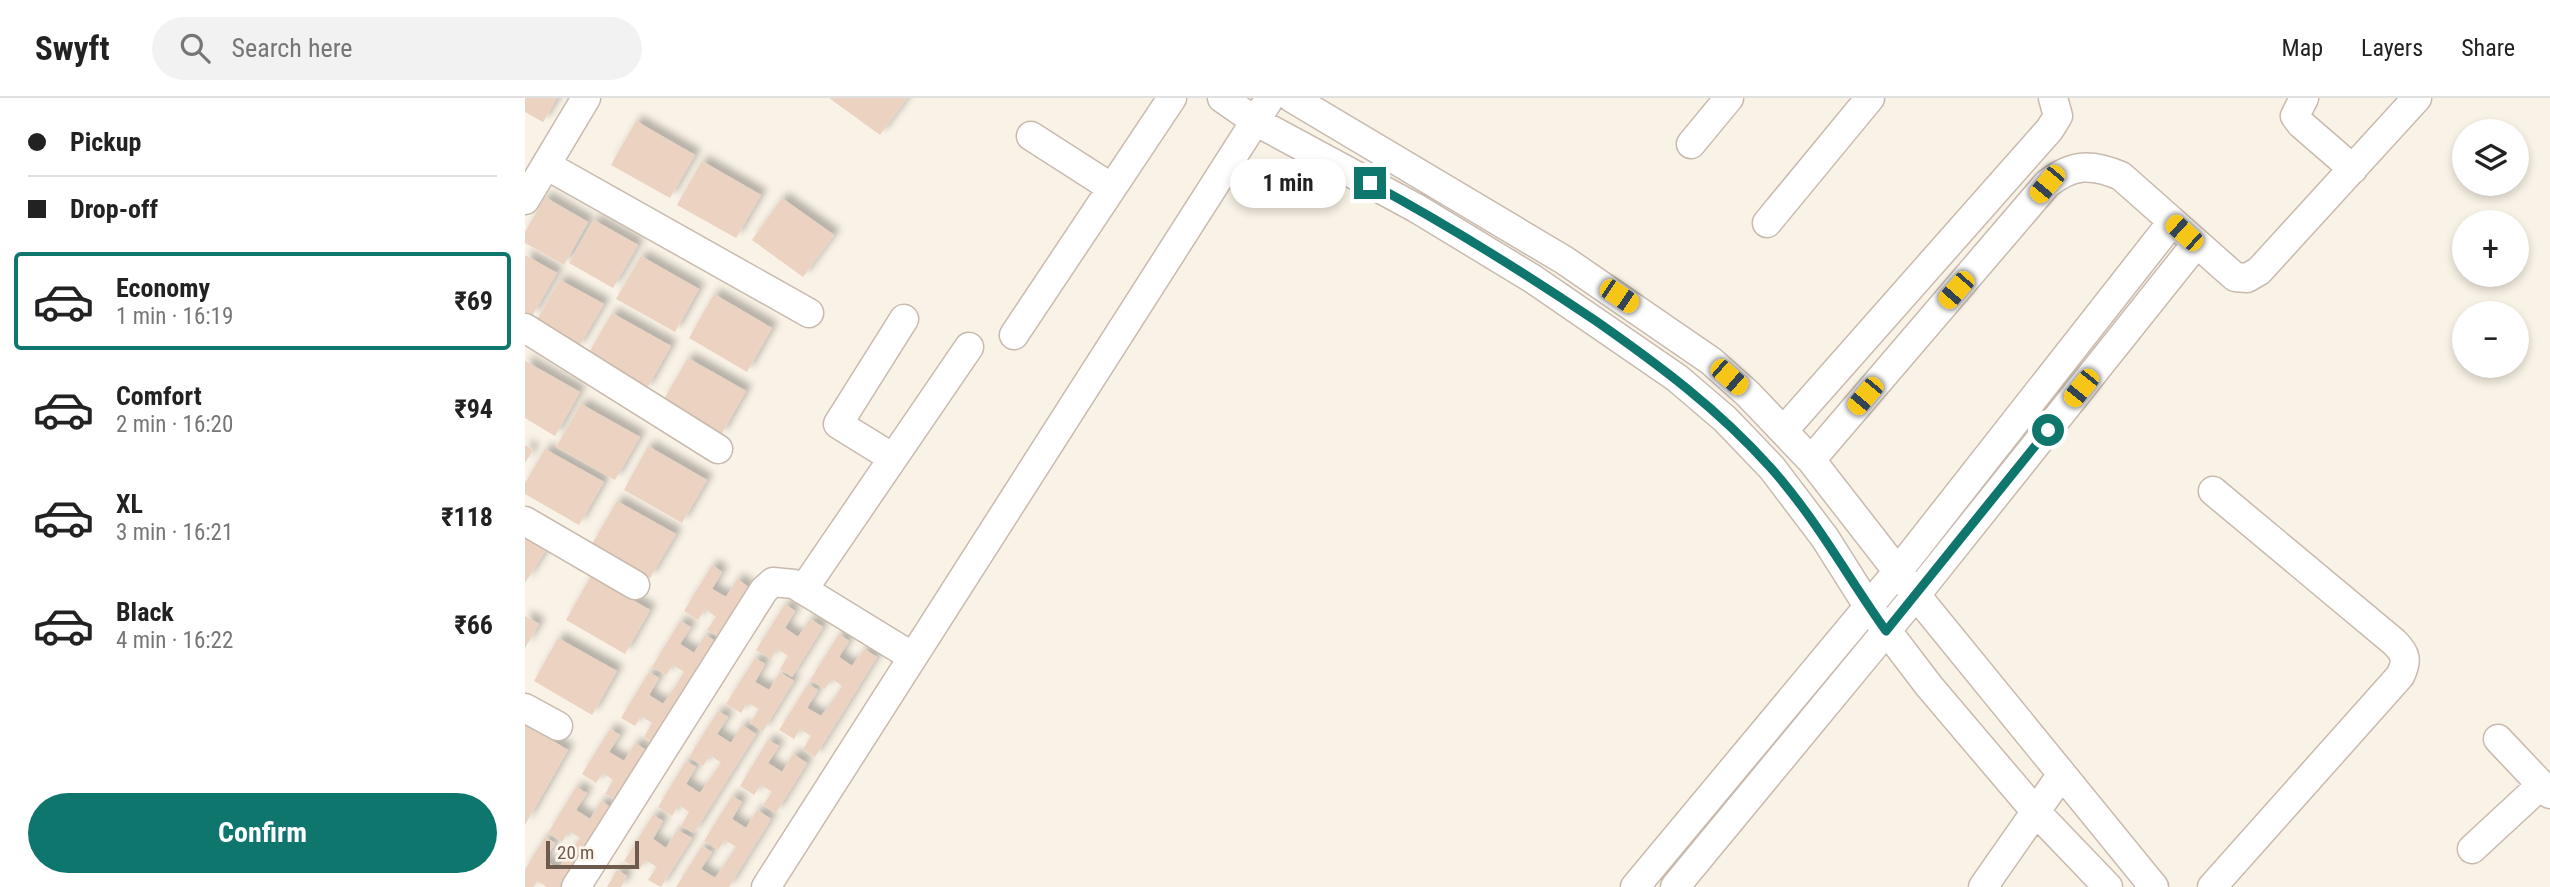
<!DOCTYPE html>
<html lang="en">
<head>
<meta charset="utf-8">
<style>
  :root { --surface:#fff; --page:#f2f2f2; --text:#222; --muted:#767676; --line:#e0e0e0; --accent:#0f766e }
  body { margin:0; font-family:"Roboto Condensed",sans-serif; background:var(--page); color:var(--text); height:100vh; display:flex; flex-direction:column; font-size:26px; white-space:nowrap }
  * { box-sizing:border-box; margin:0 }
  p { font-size:23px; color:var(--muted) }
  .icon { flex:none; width:38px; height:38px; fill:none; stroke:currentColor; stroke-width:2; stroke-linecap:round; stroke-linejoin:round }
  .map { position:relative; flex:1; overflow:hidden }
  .panel { display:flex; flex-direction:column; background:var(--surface); width:525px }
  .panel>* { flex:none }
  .guide { display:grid; align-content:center; height:154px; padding:0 28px; background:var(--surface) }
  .buttons { position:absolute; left:1927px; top:21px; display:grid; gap:14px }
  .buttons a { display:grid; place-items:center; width:77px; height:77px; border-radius:50%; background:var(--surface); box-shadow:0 4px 10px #0003; font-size:35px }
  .scale { position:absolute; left:21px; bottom:18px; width:93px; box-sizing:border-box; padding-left:7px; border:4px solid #6f5a4e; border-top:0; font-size:19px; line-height:24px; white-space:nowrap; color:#6f5a4e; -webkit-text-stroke:5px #fdf6ec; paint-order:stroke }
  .end { position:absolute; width:32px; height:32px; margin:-16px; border:9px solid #0f766e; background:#fff; box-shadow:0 0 0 4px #fff }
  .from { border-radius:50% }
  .bubble { position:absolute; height:49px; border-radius:24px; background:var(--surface); box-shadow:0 4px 10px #0003; font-size:23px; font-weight:700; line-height:49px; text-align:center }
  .car { position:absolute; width:21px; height:42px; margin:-21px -10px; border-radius:9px; box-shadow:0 0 5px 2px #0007; background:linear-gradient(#f5c518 24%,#345 0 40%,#f5c518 0 76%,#345 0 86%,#f5c518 0) }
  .guide b { display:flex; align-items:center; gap:24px; height:66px; font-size:26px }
  .guide b+b { border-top:2px solid var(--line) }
  .guide i { width:18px; height:18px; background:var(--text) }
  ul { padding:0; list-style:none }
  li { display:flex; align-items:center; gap:21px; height:98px; margin:0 14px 10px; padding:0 14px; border:4px solid transparent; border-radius:7px }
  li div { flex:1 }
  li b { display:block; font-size:26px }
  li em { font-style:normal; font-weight:700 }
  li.current { border-color:var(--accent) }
  li>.icon { width:63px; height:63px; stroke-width:1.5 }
  .cta { display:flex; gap:14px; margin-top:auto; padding:14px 28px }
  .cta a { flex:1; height:80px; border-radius:42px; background:var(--accent); color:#fff; font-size:28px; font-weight:700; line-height:80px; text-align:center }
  header { display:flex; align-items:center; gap:42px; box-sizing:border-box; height:98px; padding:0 35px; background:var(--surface); border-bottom:2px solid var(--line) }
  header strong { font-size:33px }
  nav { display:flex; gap:38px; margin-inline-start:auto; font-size:24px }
  .search { width:490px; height:63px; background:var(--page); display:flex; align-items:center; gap:18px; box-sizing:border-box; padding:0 24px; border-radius:38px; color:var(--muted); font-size:26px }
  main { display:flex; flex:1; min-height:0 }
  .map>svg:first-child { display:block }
</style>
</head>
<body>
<header>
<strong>Swyft</strong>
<div class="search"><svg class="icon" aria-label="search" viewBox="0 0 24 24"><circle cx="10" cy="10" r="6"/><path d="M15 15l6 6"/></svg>Search here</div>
<nav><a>Map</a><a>Layers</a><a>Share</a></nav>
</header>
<main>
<section class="panel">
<div class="guide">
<b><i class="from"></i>Pickup</b>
<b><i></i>Drop-off</b>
</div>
<ul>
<li class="current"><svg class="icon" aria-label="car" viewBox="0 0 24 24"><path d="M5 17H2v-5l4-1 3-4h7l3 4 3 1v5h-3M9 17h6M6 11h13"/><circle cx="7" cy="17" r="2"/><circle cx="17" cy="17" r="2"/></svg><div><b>Economy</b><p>1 min · 16:19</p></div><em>₹69</em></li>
<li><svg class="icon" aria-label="car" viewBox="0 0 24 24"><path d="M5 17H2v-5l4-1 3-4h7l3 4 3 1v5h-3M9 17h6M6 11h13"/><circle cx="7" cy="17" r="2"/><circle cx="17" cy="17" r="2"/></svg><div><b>Comfort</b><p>2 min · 16:20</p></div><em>₹94</em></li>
<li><svg class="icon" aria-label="car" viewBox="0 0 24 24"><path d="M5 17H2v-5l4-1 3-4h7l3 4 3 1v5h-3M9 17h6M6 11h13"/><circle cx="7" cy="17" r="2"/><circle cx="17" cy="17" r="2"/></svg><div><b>XL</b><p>3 min · 16:21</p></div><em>₹118</em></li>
<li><svg class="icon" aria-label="car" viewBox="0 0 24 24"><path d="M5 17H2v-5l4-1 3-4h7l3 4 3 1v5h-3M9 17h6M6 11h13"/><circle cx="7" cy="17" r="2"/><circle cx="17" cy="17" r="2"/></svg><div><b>Black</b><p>4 min · 16:22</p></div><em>₹66</em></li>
</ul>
<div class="cta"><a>Confirm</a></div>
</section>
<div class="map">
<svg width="2025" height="789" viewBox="0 0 2025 789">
  <defs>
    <filter id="shadow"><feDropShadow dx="6" dy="-6" stdDeviation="3.5" flood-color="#0004"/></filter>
  </defs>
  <rect width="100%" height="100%" fill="#f9f2e6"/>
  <path fill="#ebd2c1" filter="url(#shadow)" d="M0,0H32L18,24L0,14Z
    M304,0H382L355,37Z
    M111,23L170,57L145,100L86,67Z
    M177,63L236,97L211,140L152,107Z
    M20,99L63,124L39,167L0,145V134Z
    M257,100L309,137L278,179L227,142Z
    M69,122L113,147L88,190L44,165Z
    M0,157L32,175L7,218L0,214Z
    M116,158L174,191L150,234L91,201Z
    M35,182L79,206L53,250L10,225Z
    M189,196L247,230L222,274L164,240Z
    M87,215L146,248L121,292L62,258Z
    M163,260L221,293L196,337L138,303Z
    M0,263L55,294L30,338L0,320Z
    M56,306L115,339L90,382L31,349Z
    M0,347L8,352L0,365Z
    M123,348L182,382L157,425L99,392Z
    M20,351L79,384L54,427L0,396V385Z
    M92,403L151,436L125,480L67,446Z
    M0,439L21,452L0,485Z
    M187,467L197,474L187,491L201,499L212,481L225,490L195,540L182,532L191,519L180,511L173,522L159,513Z
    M66,478L125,512L100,556L41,522Z
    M260,506L270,513L260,530L273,539L285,521L298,529L267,579L255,571L263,558L252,551L246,561L231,552Z
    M0,518L14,526L0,550Z
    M155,523L166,529L155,546L169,555L180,537L194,545L131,646L119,639L127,625L116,618L110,628L96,620L124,574L134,580L124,597L138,606L150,589L159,574L148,567L141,577L127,569Z
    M314,536L324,543L314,559L327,568L339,551L352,559L290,659L278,651L286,638L275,631L269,641L254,632L283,586L293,592L282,610L296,618L309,601L317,588L307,581L300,591L285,582Z
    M33,540L92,573L67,617L9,583Z
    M230,560L240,566L230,584L244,592L255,574L269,583L238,633L225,625L234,611L222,605L216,615L201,606Z
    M193,613L203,619L192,636L206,645L217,627L231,636L169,735L156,728L164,714L154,707L147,718L133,709L161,663L171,669L161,686L175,695L196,665L185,657L178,668L164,659Z
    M0,626L43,652L0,727Z
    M85,631L95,637L84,654L99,663L110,645L124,654L93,703L80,696L88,682L78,675L71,685L57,676Z
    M243,642L254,648L243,665L257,674L268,656L282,665L251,715L238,707L247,694L236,687L229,697L215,688Z
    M51,689L62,695L51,712L65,721L76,703L90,712L41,789H22L12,783L9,789H0V771L20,739L30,745L20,762L33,771L55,740L44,733L37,744L23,735Z
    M207,698L217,704L207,721L221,730L232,712L246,721L215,771L204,789H151L177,748L187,754L176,771L190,780L211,749L200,742L193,752L179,743Z
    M128,717L138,723L128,741L141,750L152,732L167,740L136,789L123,782L132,769L120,762L114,772L99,763Z
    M92,772L102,778L96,789H82Z"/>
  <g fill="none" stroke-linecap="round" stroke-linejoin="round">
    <defs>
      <path id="minor" d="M697,0L730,23L891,110L1008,181L1152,280L1200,321L1247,370L1300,440L1343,508L1404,588L1511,714L1583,789
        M767,0L1039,162L1186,263L1223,296L1286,362L1391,497L1629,789
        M1779,0L1770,18L1776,26L1828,71
        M506,38L587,90
        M1166,46L1204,0
        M21,67L284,215
        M0,102L61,0
        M1242,125L1345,0
        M0,230L193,351
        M489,237L647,0
        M1259,332L1525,31L1533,18L1528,0
        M368,360L313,326L379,221
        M1286,362L1522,86C1547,66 1566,65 1596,78L1710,179L1722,180L1734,173L1892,0
        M0,423L110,487
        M278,492L444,249
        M0,610L33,628
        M1973,641L2025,696
        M1947,751L2016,687
        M51,789L239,492L248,484L269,486L388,559
        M241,789L745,0
        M1110,789L1373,473L1647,124
        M1150,789L1391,497L1671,146
        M1458,789L1537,676
        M1687,789L1875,578C1883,562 1881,556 1869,544L1688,393"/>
    </defs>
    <use href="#minor" stroke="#c9baae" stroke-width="31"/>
    <use href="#minor" stroke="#fff" stroke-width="28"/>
  </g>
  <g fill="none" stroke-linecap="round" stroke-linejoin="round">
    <path stroke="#0f766e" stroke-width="9" d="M845,85C923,127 998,174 1071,223C1134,267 1193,311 1245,369C1290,419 1322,478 1361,533L1523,332"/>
  </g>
</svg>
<div class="buttons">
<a><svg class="icon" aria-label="layers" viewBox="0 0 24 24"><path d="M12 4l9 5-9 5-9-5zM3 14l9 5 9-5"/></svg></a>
<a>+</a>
<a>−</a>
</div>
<div class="scale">20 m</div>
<i class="end from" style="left:1523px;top:332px"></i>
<i class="end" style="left:845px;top:85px"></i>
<div class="bubble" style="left:705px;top:61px;width:116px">1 min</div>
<i class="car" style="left:1522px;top:86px;rotate:220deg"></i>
<i class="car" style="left:1659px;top:135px;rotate:312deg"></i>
<i class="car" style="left:1431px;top:192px;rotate:221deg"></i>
<i class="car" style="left:1094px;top:198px;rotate:124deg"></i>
<i class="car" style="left:1204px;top:279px;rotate:131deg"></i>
<i class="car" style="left:1556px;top:290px;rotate:219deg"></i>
<i class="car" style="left:1340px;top:298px;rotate:220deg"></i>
</div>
</main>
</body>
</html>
